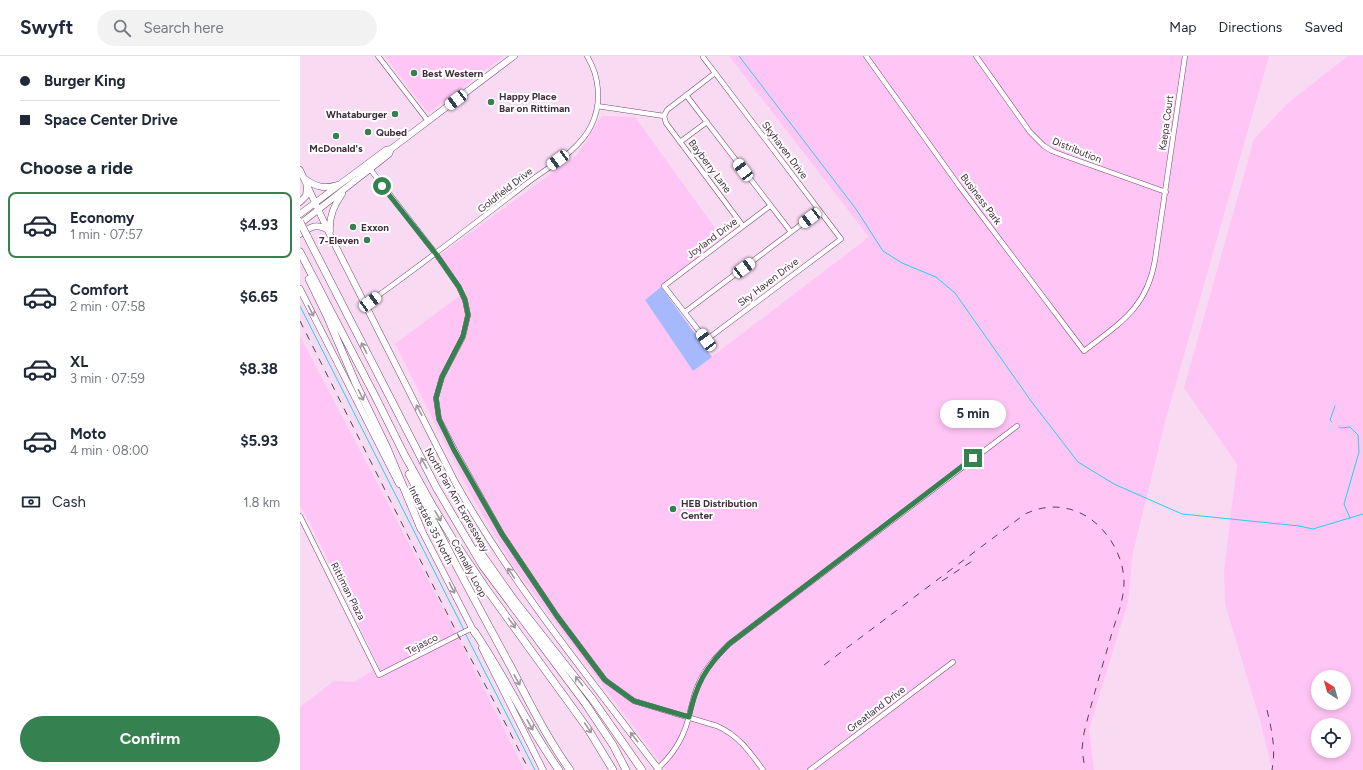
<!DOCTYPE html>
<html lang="en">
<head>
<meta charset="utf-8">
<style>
  :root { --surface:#fff; --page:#f2f2f3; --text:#1f2937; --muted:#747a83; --line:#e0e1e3; --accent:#368150 }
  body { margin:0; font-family:Figtree,sans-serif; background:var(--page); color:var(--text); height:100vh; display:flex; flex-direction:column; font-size:15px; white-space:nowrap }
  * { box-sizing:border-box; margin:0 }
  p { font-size:13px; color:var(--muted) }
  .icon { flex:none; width:22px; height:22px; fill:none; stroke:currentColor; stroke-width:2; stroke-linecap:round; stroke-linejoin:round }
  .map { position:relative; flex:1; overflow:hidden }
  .drawer { display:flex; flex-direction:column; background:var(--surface); width:300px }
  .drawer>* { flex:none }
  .hud { display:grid; align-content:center; height:88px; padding:0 20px; background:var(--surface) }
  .needle { width:26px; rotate:323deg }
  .tools { position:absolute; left:1011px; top:614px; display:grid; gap:8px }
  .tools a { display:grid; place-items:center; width:40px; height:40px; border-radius:50%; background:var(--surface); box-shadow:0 2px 6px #0003; font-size:20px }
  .end { position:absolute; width:18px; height:18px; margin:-9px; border:5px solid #368150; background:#fff; box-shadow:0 0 0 2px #fff }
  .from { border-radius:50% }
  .bubble { position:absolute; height:28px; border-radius:14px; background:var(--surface); box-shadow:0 2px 6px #0003; font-size:13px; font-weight:700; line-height:28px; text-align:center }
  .car { position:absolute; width:12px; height:24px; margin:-12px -6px; border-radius:5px; box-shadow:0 0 3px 1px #0007; background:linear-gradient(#fff 24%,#345 0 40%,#fff 0 76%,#345 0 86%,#fff 0) }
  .hud b { display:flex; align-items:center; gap:14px; height:38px; font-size:15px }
  .hud b+b { border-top:1px solid var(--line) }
  .hud i { width:10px; height:10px; background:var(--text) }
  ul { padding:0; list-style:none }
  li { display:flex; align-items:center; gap:12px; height:66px; margin:0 8px 6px; padding:0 12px; border:2px solid transparent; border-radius:8px }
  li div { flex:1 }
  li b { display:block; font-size:15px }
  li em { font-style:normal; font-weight:700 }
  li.selected { border-color:var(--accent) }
  li>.icon { width:36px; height:36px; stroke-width:1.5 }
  h2 { padding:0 20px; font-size:18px; line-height:48px }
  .pay { display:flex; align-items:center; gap:10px; height:44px; padding:0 20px; font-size:15px }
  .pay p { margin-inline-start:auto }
  .primary-button { display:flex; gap:8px; margin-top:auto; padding:8px 20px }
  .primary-button a { flex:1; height:46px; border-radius:24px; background:var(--accent); color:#fff; font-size:16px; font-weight:700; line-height:46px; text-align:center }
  header { display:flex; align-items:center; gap:24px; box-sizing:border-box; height:56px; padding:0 20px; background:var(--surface); border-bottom:1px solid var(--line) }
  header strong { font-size:19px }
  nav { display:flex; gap:22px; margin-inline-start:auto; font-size:14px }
  .search { width:280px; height:36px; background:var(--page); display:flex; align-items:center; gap:10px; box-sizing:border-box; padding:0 14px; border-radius:22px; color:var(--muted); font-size:15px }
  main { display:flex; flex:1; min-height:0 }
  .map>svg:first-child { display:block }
</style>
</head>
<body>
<header>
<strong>Swyft</strong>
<div class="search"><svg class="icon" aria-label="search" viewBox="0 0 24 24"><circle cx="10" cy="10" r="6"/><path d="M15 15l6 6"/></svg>Search here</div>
<nav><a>Map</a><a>Directions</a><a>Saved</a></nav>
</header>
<main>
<section class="drawer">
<div class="hud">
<b><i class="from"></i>Burger King</b>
<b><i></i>Space Center Drive</b>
</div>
<h2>Choose a ride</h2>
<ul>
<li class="selected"><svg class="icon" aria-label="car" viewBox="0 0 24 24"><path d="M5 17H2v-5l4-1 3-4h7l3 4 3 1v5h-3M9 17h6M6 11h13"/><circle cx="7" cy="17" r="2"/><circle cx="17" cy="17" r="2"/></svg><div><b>Economy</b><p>1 min · 07:57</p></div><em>$4.93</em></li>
<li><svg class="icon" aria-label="car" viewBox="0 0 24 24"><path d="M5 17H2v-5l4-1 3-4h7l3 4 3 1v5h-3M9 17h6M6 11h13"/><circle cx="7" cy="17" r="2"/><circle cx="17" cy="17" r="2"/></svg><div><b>Comfort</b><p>2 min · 07:58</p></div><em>$6.65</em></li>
<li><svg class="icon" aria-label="car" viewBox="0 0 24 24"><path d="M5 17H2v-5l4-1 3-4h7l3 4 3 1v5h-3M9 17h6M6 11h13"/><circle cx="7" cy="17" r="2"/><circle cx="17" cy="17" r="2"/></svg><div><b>XL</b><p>3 min · 07:59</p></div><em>$8.38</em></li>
<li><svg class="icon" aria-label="car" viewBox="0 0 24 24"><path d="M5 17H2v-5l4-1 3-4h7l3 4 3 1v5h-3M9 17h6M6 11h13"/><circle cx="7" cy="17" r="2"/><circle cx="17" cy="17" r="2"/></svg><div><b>Moto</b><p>4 min · 08:00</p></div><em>$5.93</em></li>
</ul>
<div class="pay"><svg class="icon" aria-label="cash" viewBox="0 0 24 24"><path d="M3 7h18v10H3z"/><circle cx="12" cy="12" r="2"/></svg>Cash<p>1.8 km</p></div>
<div class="primary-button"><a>Confirm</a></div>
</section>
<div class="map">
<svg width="1063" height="714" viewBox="0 0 1063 714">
  <rect width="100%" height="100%" fill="#f9daf3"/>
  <path fill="#ffc5f5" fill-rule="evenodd" d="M85,0H204L128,57Z
    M429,0H969L865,366L833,496L828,546L789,673L794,714H366L213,510L171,439L95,288L166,235L140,199L277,99L302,60L335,61L423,183L345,244L393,315L569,181Z
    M1048,0H1063V714H972L960,664L925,548L924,515L937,408L884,332L954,83L988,47ZM1018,621H1044V647H1018ZM1018,669H1044V695H1018Z
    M0,280L159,583L224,714H0V651L34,625L54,626L79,611L10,467L0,450Z"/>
  <path fill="#a6b9fc" d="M361,231L412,301L393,315L345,244Z"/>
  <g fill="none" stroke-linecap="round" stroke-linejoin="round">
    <path stroke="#20d2ef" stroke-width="1" d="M439,0L556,153L583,195L602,207L636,221L655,237L731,345L778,406L814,428L882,458L999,470L1013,473L1063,458
      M0,250L164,574
      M1032,366L1030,364L1035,350
      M1039,371L1041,372L1050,371L1058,379L1059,396L1044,448L1050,462
      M165,577L235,714"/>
    <defs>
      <path id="minor" d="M78,0L128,65
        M566,0L660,131L784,295C820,267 847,252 855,204L885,0
        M676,0L730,76L744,90L752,95L765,100L866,136
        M403,1L541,183L406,284L364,230L470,150
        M415,17L367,54L364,60L366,67L443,170
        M386,39L491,176
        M297,50L364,60
        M380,86L407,66
        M70,113L136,198L159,231L165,244L168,259L163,281L142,321L136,342L139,363L155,394L202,478L257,560L305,624L334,645L417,670C438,679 450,696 463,714
        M65,249C120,210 173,169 226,128C248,111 278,96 291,70C302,48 300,21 287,0
        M385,256L519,155
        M0,460L79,619L172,572
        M358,712C374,698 384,681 389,660C392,648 394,637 399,627C406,611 417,600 429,588L717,370
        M510,714L653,606"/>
      <path id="major" d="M0,114L30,179L155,426C213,529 288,620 359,714
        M5,123C16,131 24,133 37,129
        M0,146L6,140L7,131
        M0,158L86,94L91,93
        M0,168L89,98L91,93L214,0
        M30,175C29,161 34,149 42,138
        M0,178C11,171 15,167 28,174
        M0,233L99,428
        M119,469L175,578
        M182,592L243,714"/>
      <path id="highway" d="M7,180L136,431L182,509L285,647L313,689L326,714
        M0,196L76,342L104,398L132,449L154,485L185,531L288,673L313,714
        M9,223L27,260L56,328L87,392L121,473
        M109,418C142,483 176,547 211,611C229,646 247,682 270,714
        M178,493L214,544L293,644L342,714
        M174,575C205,620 227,670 259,714"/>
    </defs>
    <use href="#minor" stroke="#774b70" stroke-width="5.5"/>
    <use href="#major" stroke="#774b70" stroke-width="7"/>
    <use href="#highway" stroke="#774b70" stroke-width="8"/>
    <use href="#minor" stroke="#fff" stroke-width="4.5"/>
    <use href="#major" stroke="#fff" stroke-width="6"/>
    <use href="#highway" stroke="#fff" stroke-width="7"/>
    <path stroke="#574254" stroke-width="1" stroke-dasharray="7 7" stroke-linecap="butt" d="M0,265L158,579L196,649L229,714
      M642,525L677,502
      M524,609L725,458C746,448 767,449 786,460C808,473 824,501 824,526C824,545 816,563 811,580C802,612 792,644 784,677L782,693L785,714
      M967,654C972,675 976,693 972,714"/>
    <defs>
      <path id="highway-bridge" d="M0,166L7,180"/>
    </defs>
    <use href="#highway-bridge" stroke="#774b70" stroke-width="8" stroke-linecap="butt"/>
    <use href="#highway-bridge" stroke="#fff" stroke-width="7"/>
  </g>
  <defs><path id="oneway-shaft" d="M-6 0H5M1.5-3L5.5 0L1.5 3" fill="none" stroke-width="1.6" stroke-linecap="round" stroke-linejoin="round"/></defs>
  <g stroke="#a0969e">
    <use href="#oneway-shaft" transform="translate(11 255) rotate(63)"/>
    <use href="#oneway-shaft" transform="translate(64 292) rotate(-117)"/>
    <use href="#oneway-shaft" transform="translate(61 339) rotate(64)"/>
    <use href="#oneway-shaft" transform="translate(119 354) rotate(-118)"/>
    <use href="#oneway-shaft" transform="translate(124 407) rotate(-118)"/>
    <use href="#oneway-shaft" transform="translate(138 460) rotate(59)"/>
    <use href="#oneway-shaft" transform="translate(211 517) rotate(-124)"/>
    <use href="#oneway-shaft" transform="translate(152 532) rotate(63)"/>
    <use href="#oneway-shaft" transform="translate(212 567) rotate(54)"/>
    <use href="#oneway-shaft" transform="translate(217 624) rotate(61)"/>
    <use href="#oneway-shaft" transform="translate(279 625) rotate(-128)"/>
    <use href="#oneway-shaft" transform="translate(230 669) rotate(61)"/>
    <use href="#oneway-shaft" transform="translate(288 672) rotate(56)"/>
    <use href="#oneway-shaft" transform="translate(334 681) rotate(-128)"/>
  </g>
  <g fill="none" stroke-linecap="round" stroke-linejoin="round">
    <path stroke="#368150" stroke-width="5" d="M82,130L136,198L159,231L165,244L168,259L163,280L142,321L136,342L139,363L154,394L202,478L257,560L305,624L334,645L389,661C396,628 406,611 429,588L673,402"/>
  </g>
  <g fill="#368150" stroke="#fff" stroke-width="1.5">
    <circle cx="114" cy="17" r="4"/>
    <circle cx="191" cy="46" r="4"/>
    <circle cx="95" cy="58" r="4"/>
    <circle cx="68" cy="76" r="4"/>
    <circle cx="36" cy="80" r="4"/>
    <circle cx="53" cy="171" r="4"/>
    <circle cx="67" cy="184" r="4"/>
    <circle cx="373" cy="453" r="4"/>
  </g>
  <g text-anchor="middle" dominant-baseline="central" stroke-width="4" stroke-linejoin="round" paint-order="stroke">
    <g font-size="10" font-weight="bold" fill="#402c3d" stroke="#fff" text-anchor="start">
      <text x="122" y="17">Best Western</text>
      <text x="199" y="40">Happy Place<tspan x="199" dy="12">Bar on Rittiman</tspan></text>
      <text x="87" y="58" text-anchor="end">Whataburger</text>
      <text x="76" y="76">Qubed</text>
      <text x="36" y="92" text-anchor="middle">McDonald's</text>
      <text x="61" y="171">Exxon</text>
      <text x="59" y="184" text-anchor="end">7-Eleven</text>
      <text x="381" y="447">HEB Distribution<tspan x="381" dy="12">Center</tspan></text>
    </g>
    <g font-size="10" fill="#402c3d" stroke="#fff">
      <text transform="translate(866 67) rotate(-82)">Kaepa Court</text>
      <text transform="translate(485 94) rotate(53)">Skyhaven Drive</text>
      <text transform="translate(777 94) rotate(22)">Distribution</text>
      <text transform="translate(410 110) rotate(53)">Bayberry Lane</text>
      <text transform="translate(205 134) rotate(-38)">Goldfield Drive</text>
      <text transform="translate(681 143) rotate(53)">Business Park</text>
      <text transform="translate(412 182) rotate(-37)">Joyland Drive</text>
      <text transform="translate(468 226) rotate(-37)">Sky Haven Drive</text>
      <text transform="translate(157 444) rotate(60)">North Pan Am Expressway</text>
      <text transform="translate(131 469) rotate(63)">Interstate 35 North</text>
      <text transform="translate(169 512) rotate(62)">Connally Loop</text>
      <text transform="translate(48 535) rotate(63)">Rittiman Plaza</text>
      <text transform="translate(122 588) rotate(-27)">Tejasco</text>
      <text transform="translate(576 653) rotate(-37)">Greatland Drive</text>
    </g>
  </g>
</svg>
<div class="tools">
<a><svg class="needle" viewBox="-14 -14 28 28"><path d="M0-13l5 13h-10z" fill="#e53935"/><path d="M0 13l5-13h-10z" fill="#747a83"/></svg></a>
<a><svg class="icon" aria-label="locate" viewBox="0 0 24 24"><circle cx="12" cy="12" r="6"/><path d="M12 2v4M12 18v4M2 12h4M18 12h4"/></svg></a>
</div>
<i class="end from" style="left:82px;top:130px"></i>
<i class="end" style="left:673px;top:402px"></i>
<div class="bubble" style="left:640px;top:344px;width:66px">5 min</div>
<i class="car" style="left:156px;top:44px;rotate:233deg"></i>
<i class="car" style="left:258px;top:104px;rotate:234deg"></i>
<i class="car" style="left:443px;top:114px;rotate:323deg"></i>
<i class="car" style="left:510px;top:162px;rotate:233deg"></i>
<i class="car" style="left:444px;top:212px;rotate:53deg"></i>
<i class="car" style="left:70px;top:246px;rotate:54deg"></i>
<i class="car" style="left:406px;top:284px;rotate:323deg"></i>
</div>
</main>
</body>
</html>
